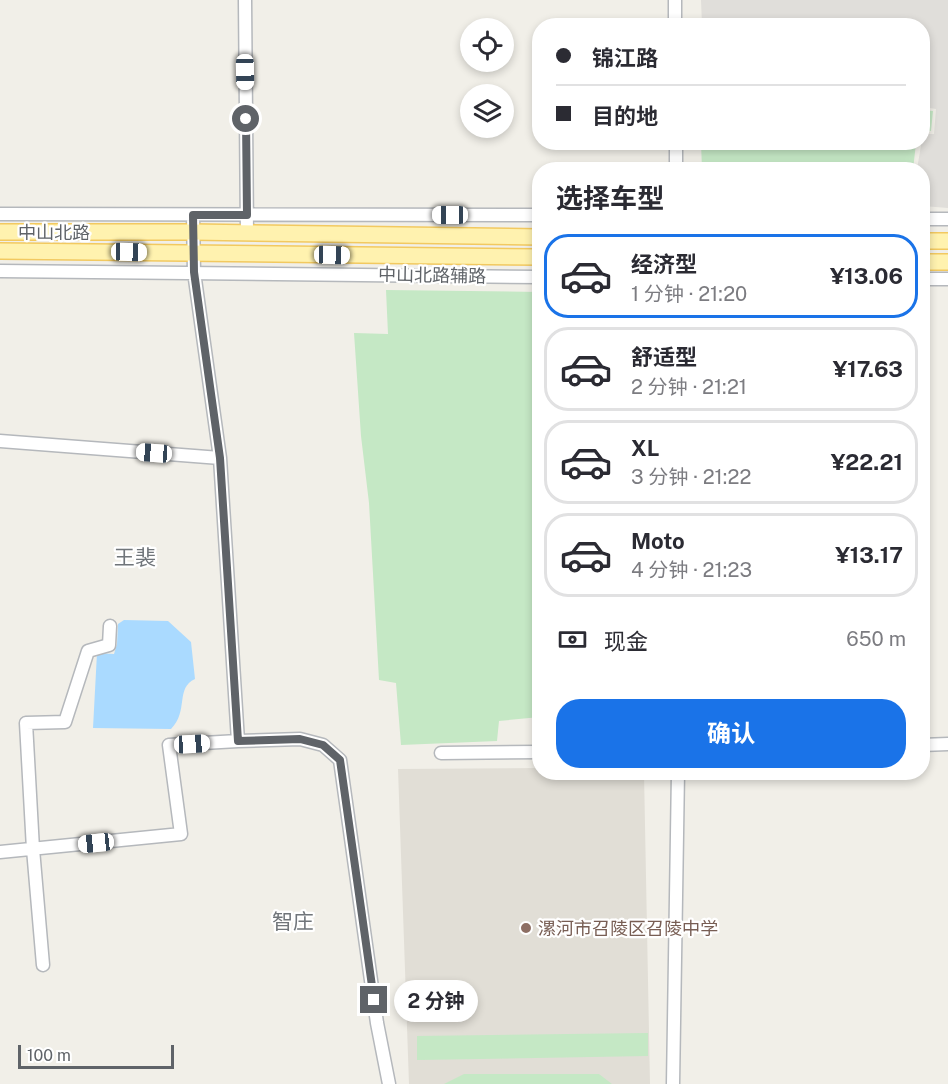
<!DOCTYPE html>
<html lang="zh">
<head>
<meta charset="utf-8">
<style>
  :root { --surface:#fff; --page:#f7f7f7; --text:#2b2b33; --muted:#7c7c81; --line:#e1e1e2; --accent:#1a73e8 }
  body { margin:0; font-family:"Public Sans","Noto Sans SC",sans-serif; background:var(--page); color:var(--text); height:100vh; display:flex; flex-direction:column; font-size:22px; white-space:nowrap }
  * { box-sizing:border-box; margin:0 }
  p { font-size:20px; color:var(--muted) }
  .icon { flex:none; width:33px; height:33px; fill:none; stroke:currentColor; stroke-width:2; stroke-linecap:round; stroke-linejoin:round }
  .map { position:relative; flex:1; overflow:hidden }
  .drawer { position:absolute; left:532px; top:162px; width:398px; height:618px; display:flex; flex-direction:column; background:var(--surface); border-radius:24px; box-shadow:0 3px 9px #0003 }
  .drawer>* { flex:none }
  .top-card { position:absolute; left:532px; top:18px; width:398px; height:132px; border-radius:24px; box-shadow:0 3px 9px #0003; display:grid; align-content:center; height:132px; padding:0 24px; background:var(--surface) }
  .controls { position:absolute; left:460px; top:18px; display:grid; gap:12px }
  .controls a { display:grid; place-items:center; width:54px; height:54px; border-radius:50%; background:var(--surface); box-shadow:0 3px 9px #0003; font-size:30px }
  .scale { position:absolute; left:18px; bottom:15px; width:156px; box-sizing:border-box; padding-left:6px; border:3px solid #5f6368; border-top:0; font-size:16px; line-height:21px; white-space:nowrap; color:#5f6368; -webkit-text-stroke:4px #fff; paint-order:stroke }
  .end { position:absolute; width:27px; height:27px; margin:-14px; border:8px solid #5f6368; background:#fff; box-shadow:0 0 0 3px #fff }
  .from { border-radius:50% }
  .bubble { position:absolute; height:42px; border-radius:21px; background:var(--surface); box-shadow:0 3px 9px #0003; font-size:20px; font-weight:700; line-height:42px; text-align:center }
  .car { position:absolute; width:18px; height:36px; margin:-18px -9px; border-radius:8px; box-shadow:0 0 4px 2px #0007; background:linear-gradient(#fff 24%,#345 0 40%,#fff 0 76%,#345 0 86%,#fff 0) }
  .top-card b { display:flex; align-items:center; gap:21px; height:57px; font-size:22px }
  .top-card b+b { border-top:2px solid var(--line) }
  .top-card i { width:15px; height:15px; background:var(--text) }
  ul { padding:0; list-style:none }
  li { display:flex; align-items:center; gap:18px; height:84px; margin:0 12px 9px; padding:0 12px; border:3px solid var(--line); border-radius:24px }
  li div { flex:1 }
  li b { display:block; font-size:22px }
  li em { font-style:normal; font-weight:700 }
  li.active { border-color:var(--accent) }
  li>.icon { width:54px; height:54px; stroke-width:1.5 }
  h2 { padding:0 24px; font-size:27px; line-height:72px }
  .pay { display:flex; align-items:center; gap:15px; height:66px; padding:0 24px; font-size:22px }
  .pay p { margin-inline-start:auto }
  .action { display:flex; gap:12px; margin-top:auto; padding:12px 24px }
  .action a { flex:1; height:69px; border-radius:24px; background:var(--accent); color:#fff; font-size:24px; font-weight:700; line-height:69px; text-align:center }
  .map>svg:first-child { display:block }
</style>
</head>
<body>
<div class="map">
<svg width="948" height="1084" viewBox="0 0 948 1084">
  <rect width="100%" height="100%" fill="#f1efe8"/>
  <path fill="#e0deda" d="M701,0H948V208L923,206L922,170L917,169L923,134H934L936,109L923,107L922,26L702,25Z"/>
  <path fill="#e1ded6" d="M540,768V772L644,773L650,1084H409L398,769Z"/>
  <path fill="#c5e8c5" d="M922,110L933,111L931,131L923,130Z
    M701,143V142L916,143L913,170L702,169Z
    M386,290L540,292V717L499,721L497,741L401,745L396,683L379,680L369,503L361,436L354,333L388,334Z
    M648,1033V1056L417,1060V1036Z
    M464,1074H599L612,1084H444Z"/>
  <path fill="#aadaff" d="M124,620L168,621L191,642L195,679C175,688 189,711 171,729L93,728L97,653L114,654L117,644L118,624Z"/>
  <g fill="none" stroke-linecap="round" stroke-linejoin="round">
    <defs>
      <path id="minor" d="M245,0L247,233
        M675,0V26
        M676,142V170
        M0,214L540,215
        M922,219H948
        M0,271L540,277
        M922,279H948
        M0,441L220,458
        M238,741L300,739L323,745L340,760L377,1023L389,1084
        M922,745L948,744
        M441,753L540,752
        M0,852L181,834L169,745L238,741L220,458L194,272L193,215
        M43,965L33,849L26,723L65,722L88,651L109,645L110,626
        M673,1084L678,772"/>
      <path id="major" d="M0,232H193L540,237
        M922,241H948
        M0,251L540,257
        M922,262H948"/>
    </defs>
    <use href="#minor" stroke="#b5b8bc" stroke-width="15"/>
    <use href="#major" stroke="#f2c960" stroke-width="18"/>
    <use href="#minor" stroke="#fff" stroke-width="12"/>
    <use href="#major" stroke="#fff2af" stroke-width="15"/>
  </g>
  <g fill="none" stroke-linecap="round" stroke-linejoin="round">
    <path stroke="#5f6368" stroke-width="8" d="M246,119L247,215H193L194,272L220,458L238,741L300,739L323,745L340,760L374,1000"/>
  </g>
  <circle fill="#8d6e63" stroke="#fff" stroke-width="2" cx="526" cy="928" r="6"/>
  <g text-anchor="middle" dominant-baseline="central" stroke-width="4.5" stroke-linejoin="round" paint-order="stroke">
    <g font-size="18" fill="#5f6368" stroke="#fff">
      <text x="54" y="232">中山北路</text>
      <text transform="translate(432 275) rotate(1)">中山北路辅路</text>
    </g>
    <g font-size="18" fill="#785e54" stroke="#fff" text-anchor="start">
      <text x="538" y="928">漯河市召陵区召陵中学</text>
    </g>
    <g font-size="21" fill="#70757a" stroke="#fff">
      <text x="135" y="557">王裴</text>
      <text x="293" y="921">智庄</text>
    </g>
  </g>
</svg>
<div class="controls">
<a><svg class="icon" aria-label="locate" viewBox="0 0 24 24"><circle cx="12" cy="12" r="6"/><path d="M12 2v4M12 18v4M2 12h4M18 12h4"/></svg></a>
<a><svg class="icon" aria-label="layers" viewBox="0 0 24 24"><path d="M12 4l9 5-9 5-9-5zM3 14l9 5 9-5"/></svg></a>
</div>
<div class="scale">100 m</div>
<i class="end from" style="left:246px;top:119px"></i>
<i class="end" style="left:374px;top:1000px"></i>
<div class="bubble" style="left:394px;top:980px;width:84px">2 分钟</div>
<i class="car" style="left:245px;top:72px;rotate:179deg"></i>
<i class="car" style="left:450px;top:215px;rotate:270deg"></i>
<i class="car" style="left:129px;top:252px;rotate:91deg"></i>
<i class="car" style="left:332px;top:255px;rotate:91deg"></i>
<i class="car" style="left:154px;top:453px;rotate:274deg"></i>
<i class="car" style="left:192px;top:744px;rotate:87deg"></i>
<i class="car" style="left:96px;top:843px;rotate:264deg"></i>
<div class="top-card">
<b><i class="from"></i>锦江路</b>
<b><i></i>目的地</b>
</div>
<section class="drawer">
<h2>选择车型</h2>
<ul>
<li class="active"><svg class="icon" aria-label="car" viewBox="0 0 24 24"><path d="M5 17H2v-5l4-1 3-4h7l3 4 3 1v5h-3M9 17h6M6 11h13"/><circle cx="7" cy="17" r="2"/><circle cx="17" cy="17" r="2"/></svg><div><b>经济型</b><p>1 分钟 · 21:20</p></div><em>¥13.06</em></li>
<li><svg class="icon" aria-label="car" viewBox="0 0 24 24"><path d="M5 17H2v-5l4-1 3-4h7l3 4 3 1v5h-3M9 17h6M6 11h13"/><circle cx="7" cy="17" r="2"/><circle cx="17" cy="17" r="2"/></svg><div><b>舒适型</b><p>2 分钟 · 21:21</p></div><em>¥17.63</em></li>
<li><svg class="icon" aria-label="car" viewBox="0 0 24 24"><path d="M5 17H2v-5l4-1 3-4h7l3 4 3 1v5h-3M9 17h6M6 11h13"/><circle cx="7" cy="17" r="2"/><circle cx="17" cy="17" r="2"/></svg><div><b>XL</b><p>3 分钟 · 21:22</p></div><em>¥22.21</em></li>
<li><svg class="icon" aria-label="car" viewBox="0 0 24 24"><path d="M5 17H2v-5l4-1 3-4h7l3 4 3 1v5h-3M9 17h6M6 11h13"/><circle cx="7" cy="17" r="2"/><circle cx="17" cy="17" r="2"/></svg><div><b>Moto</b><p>4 分钟 · 21:23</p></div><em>¥13.17</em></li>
</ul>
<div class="pay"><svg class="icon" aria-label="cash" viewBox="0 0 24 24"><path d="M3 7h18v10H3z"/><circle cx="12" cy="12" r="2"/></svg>现金<p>650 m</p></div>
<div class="action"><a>确认</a></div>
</section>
</div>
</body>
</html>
